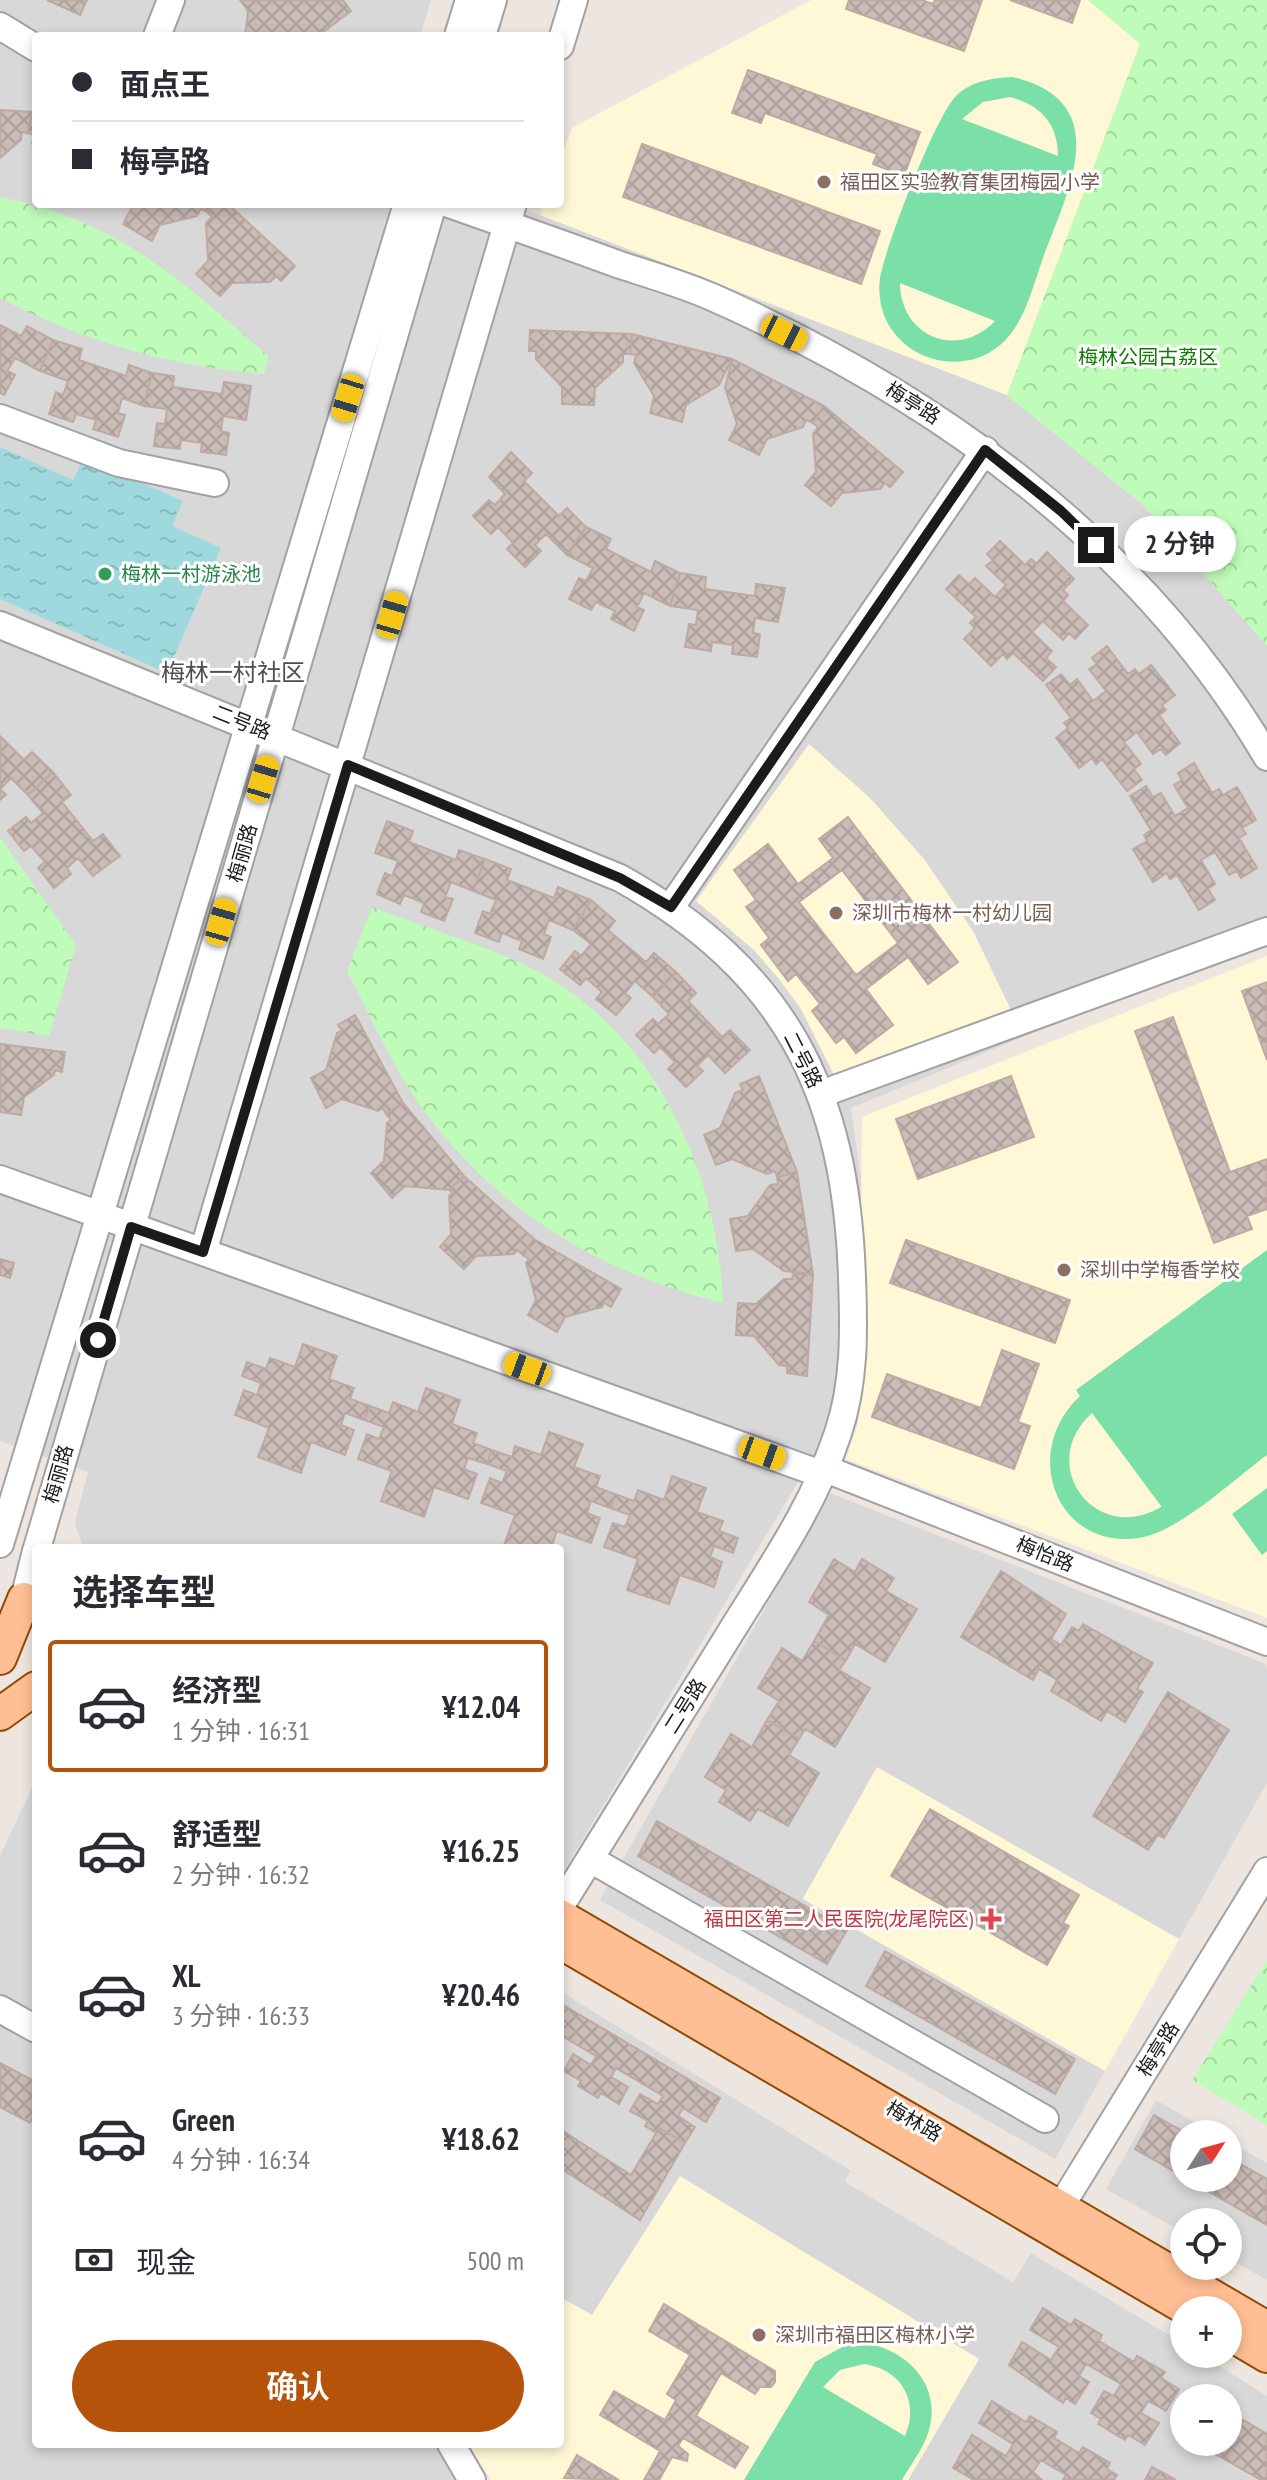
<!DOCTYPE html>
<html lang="zh">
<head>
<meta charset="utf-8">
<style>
  :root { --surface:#fff; --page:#f7f7f7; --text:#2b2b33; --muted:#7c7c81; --line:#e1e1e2; --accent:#b45309 }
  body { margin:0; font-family:"PT Sans Narrow","Noto Sans SC",sans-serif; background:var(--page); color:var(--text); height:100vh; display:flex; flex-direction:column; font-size:30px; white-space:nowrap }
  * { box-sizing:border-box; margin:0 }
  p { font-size:26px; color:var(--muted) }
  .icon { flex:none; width:44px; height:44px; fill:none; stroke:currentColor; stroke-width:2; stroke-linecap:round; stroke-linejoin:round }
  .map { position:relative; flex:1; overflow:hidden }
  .drawer { position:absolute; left:32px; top:1544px; width:532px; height:904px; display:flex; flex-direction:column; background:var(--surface); border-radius:8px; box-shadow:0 4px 12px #0003 }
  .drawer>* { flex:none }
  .banner { position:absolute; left:32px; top:32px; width:532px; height:176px; border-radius:8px; box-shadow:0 4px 12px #0003; display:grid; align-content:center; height:176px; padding:0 40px; background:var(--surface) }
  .needle { width:52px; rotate:54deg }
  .tools { position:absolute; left:1170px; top:2120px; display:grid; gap:16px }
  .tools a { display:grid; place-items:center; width:72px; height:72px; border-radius:50%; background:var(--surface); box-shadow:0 4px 12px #0003; font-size:40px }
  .end { position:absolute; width:36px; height:36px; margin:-18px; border:10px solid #1b1b1b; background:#fff; box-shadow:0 0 0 4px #fff }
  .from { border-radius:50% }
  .bubble { position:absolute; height:56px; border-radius:28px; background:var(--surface); box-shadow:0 4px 12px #0003; font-size:26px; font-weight:600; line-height:56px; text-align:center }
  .car { position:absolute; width:24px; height:48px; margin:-24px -12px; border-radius:10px; box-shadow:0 0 6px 2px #0007; background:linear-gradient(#f5c518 24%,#345 0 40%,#f5c518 0 76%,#345 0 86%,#f5c518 0) }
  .banner b { display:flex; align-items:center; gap:28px; height:76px; font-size:30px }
  .banner b+b { border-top:2px solid var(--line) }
  .banner i { width:20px; height:20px; background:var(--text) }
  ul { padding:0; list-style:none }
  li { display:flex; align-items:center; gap:24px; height:132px; margin:0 16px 12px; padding:0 24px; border:4px solid transparent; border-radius:8px }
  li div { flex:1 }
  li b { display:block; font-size:30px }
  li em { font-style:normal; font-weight:600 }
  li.active { border-color:var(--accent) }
  li>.icon { width:72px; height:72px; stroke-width:1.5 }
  h2 { padding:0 40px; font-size:36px; line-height:96px }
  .pay { display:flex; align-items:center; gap:20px; height:88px; padding:0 40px; font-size:30px }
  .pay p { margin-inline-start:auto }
  .action { display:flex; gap:16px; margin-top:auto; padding:16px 40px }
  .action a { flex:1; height:92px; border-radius:48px; background:var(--accent); color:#fff; font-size:32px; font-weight:600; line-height:92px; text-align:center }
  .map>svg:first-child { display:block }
</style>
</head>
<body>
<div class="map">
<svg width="1267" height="2480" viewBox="0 0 1267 2480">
  <defs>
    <pattern id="park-crowns" width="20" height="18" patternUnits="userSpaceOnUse" patternTransform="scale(2)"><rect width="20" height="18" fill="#bffbb9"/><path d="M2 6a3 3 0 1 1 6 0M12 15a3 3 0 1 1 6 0" fill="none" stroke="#a4d79e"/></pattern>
    <pattern id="water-ripples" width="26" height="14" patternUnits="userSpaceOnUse" patternTransform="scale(2)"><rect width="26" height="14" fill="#9ed9dd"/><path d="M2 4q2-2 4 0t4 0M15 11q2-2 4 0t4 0" fill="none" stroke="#88babd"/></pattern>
    <pattern id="building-cross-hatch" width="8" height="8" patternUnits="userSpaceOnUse" patternTransform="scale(2)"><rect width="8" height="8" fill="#c9bbb6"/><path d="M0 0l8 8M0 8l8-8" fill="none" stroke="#aca09c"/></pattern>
  </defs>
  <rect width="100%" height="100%" fill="#ede6e0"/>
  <path fill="#d9d8d8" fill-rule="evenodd" d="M0,0H431L420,36H36V204H506L540,215L1007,395L1143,505L1267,646V940L1149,985L851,1108L872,1257L842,1409L565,1869L560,1866V1548H83L75,1523L88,1472L0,1441Z
    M830,1493L1264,1663L1267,1669V1783L1179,1939L877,1767L803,1898L1105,2071L1055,2159L600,1900Z
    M36,1779V2444H437L458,2480H0V1856Z
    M560,1991L858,2175L850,2171L845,2182L1013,2282L1031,2253L1184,2344V2354H1200L1267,2396V2480H908L979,2359L680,2177L592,2315L560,2297ZM1184,2398H1228V2442H1184Z
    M1156,2100L1215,2134H1184V2178H1228V2141L1267,2163V2280L1228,2258V2222H1184V2233L1106,2189Z"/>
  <path fill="#fff8d7" d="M811,0H1088L1141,44L1007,395L540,215L544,204H560V160L572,128Z
    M809,744L870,798L924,859L973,931L1011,1010L835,1077L801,1009L779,979L754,950L696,901Z
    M1267,956V1618L846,1459L858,1423L862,1117Z
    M877,1767L1179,1939L1105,2071L803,1899Z
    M680,2176L979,2359L908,2480H491L469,2444H560V2297L592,2315Z"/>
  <path fill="url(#park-crowns)" d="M1088,0H1267V646L1143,505L1007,395L1140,44Z
    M0,197C116,219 184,282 269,357L264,374C170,366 84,342 0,298Z
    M0,837L76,945L49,1036L0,1028Z
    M372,907C425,928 487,945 537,971C656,1034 719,1175 723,1303C590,1271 476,1198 403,1079C382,1044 366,1007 347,971Z
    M1267,1960V2125L1192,2080Z"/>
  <path fill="#7ae0a7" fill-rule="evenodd" d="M1013,77C1115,102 1069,188 1044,255C1033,285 1025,325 999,346C962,376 906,361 886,320C880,307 878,292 880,278C885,248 936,114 957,95C972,81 992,78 1013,77ZM1010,97C1041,105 1058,124 1058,156L962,119L983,102ZM900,284V283L995,321C958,360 901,337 900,284Z
    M1267,1250V1455C1234,1479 1179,1532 1139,1538C1056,1550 1020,1452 1080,1396L1076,1390ZM1092,1413L1161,1506V1507C1095,1546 1035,1464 1092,1413Z
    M1267,1488V1551L1262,1555L1232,1514Z
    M864,2343C906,2349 942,2384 929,2430C924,2448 911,2464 902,2480H744L815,2362L846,2345ZM864,2364C901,2369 920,2401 905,2436L823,2387L840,2370Z"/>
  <path fill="url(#water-ripples)" d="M0,447L73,480L84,457L183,501L172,526L221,548L167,673L0,599Z"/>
  <path fill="url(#building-cross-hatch)" stroke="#bfaaa2" stroke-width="2" fill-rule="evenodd" d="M47,0H87L80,15Z
    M240,0H343L351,11L318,36H245L248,11Z
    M849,0H922L933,4L935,0H982L964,51L846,9Z
    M1010,0H1080L1072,23Z
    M748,70L920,132L904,176L873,164L877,154L765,113L761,123L732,113Z
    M0,110L32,112L28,133L22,132L21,140L0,158Z
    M32,112L36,114V150L32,143L35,135L28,133Z
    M642,144L880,231L861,284L623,197Z
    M130,204H213L207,212L201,209L197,216L160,225L152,241L123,224L131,209Z
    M213,204H228L295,266L281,281L276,276L270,282L232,283L220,296L196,274L208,261L206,223L212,217L207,212Z
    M0,325L21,336L27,326L53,340L40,371L15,358L7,371L15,375L4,395L0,393Z
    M530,330L632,334L630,354H623V362L595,388L594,405L562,404V387L536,359V351H529Z
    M632,334L732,359L719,385L686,405L682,422L650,413L654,396L634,363L636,355L630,354Z
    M53,340L82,349L79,360L126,376L129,365L152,373L144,406L122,398L118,413L125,415L118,437L93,429L96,420L76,414L73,422L49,414L56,392L63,395L68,381L40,371Z
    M732,359L824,406L813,423L806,420L803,427L767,439L759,455L729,440L737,424L725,388Z
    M152,373L174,376L173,387L222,394L224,382L251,386L246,420L223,416L221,431L229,433L226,455L201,452L202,443L181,440L180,449L154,446L157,423L165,424L167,409L144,406Z
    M824,406L903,472L890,487L885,483L880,489L842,493L831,506L805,485L816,472L813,434L818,427L813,423Z
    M511,452L532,473L524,481L559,516L567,508L586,527L567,555L546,534L535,545L541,551L525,567L507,549L513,543L498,527L491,534L473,516L489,500L495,505L505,494L489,477Z
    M586,527L611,539L606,549L651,572L655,561L680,573L670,606L644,593L637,607L644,610L634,631L611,619L615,611L596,602L591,610L569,599L579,578L586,581L593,568L567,555Z
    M1000,541L1025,565L1031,559L1036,564L1047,552L1074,579L1063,590L1068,595L1063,601L1088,625L1075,639L1069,633L1063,640L1043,621L1032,632L1052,651L1046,658L1056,667L1043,681L1013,653L1007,659L1003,654L991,666L964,639L975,628L970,623L976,617L946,589L959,575L969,584L975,578L995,597L1006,585L986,566L993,560L987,554Z
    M680,573L706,577L705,589L755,596L756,584L785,588L778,622L755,618L753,633L760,634L757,657L732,654L733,645L712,642L711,651L685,647L689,624L696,625L698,610L670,606Z
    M1107,646L1128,674L1135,669L1139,674L1151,665L1175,695L1162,705L1166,710L1159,715L1180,743L1166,755L1161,749L1153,754L1137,732L1124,742L1141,764L1134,769L1142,780L1127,791L1102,759L1096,764L1092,758L1079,768L1056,738L1068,728L1064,723L1071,718L1046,685L1061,674L1070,685L1077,679L1093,701L1106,691L1089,669L1097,664L1092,658Z
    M0,736L24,760L32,752L53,772L28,795L11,778L0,789L6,795L0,800Z
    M1194,763L1212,793L1219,789L1223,795L1237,787L1256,820L1242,828L1246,834L1239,838L1257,868L1241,878L1237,871L1229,875L1215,852L1201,860L1215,884L1208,889L1215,900L1199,910L1177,875L1170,879L1167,873L1153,882L1133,849L1147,841L1144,835L1151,830L1130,796L1146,786L1153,797L1161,793L1175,816L1188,808L1174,785L1182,780L1178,773Z
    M53,772L71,795L62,802L93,841L103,834L120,856L93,876L78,858L67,868L71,874L54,888L38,868L45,862L31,846L24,851L8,831L26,817L31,823L43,813L28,795Z
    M848,817L958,962L928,984L908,957L866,989L893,1025L856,1053L844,1037L836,1043L812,1011L820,1004L796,974L788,981L761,945L769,938L746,907L756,900L734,870L768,844L798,884L833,858L819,839ZM842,870L898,943L856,975L799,902Z
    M387,821L413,831L409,842L456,860L459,850L485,859L473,891L451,882L445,897L453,899L444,921L421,912L424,903L404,895L400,904L377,894L385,873L392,876L398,861L375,853Z
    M485,859L511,869L507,880L554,898L558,887L591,900L573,930L549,920L544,934L551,937L543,959L519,949L522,941L502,933L499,942L475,933L483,911L490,914L496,900L473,891Z
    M591,900L615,921L608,930L646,962L654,953L676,972L653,997L635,981L625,993L631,998L616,1015L596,999L602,992L586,978L580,985L560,969L575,951L581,956L591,944L573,930Z
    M676,972L696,993L688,1001L722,1037L730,1030L750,1050L725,1073L708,1055L697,1066L703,1071L686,1087L668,1069L675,1062L660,1047L654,1053L636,1035L653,1019L658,1024L669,1014L653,997Z
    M1267,982V1060L1242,991Z
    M355,1015L403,1103L386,1114L383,1108L378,1111L342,1099L326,1108L311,1078L326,1070L337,1033L342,1031L338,1025Z
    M1173,1017L1230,1172L1267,1159V1209L1247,1216L1252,1229L1214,1243L1135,1031Z
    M0,1044L65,1052L62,1072L55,1070L54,1075L24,1097L21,1115L0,1112Z
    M759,1076L797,1172L777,1177L775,1171L767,1174L732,1159L716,1165L704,1135L720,1128L735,1093L743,1090L740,1084Z
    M1011,1076L1034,1137L918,1179L896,1119Z
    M403,1103L464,1176L449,1190L405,1186L392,1198L371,1173L384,1161L387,1123L391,1120L386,1114Z
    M797,1172L813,1274L784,1271L753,1249L736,1251L730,1219L748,1216L770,1185L778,1184L777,1177Z
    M464,1176L534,1239L523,1255L517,1250L514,1254L476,1256L464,1269L440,1247L451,1234L449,1196L452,1192L449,1190Z
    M534,1239L621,1289L611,1307L604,1303L602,1307L565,1317L557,1332L528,1315L536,1300L526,1263L529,1259L523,1255Z
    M906,1240L1070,1300L1055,1343L890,1283Z
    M0,1259L14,1263L10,1278L0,1275Z
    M793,1274H813L807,1376L787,1373V1366L779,1365L754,1336L736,1335L738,1303L756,1304L784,1279H792Z
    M303,1344L337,1356L329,1379L354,1388L350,1399L370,1406L364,1420L345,1413L341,1425L354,1430L345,1455L311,1442L301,1473L258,1457L269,1428L235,1415L244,1390L257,1395L261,1383L242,1376L247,1362L266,1369L270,1358L295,1367Z
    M1002,1350L1039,1364L1018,1422L1030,1426L1014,1469L872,1417L887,1374L981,1408Z
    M426,1388L460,1400L452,1424L477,1433L473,1443L492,1450L487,1464L468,1458L464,1469L477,1474L468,1499L434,1487L424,1517L381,1501L392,1471L358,1459L367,1434L379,1439L384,1427L364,1420L370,1406L389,1413L393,1402L418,1412Z
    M549,1432L583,1444L574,1467L600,1476L596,1487L615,1494L610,1508L591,1501L587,1513L600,1518L591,1543L557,1531L551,1548H512L504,1545L515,1515L481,1503L490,1478L502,1483L507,1471L487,1464L492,1450L512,1457L515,1446L541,1455Z
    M672,1476L706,1488L697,1512L723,1521L719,1531L738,1538L733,1553L714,1546L710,1557L722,1562L714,1587L680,1575L669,1604L627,1590L638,1559L604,1547L613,1523L625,1527L630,1515L610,1508L615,1494L634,1501L638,1490L664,1500Z
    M834,1559L855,1572L862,1559L894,1578L886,1591L917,1609L885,1662L855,1644L846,1660L814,1641L829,1615L809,1602Z
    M1001,1571L1066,1614L1051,1639L1061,1645L1072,1627L1079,1631L1083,1624L1153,1663L1137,1689L1143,1692L1125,1722L1107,1711L1101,1721L1051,1691L1057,1680L1039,1669L1033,1680L961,1637Z
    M814,1641L846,1660L839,1670L870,1688L835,1747L805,1729L799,1739L767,1720L779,1701L758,1688L782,1648L802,1661Z
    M1168,1692L1229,1730L1164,1838L1158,1835L1148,1850L1093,1816Z
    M767,1720L799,1739L789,1755L819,1773L788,1826L758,1809L750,1821L719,1802L726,1790L705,1777L731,1734L752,1747Z
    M930,1809L1079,1895L1063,1923L1069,1926L1047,1965L891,1876Z
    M657,1821L847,1930L827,1964L638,1856Z
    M885,1951L1075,2059L1055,2094L866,1986Z
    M560,2003L720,2098L706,2122L683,2108L678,2116L695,2127L685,2143L659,2128L656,2133L645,2126L648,2121L630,2111L640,2094L658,2104L663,2096L616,2068L611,2077L628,2087L619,2104L601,2093L598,2098L578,2086L581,2081L564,2071L573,2054L591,2065L596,2056L560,2035Z
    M0,2063L36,2082V2111L30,2123L0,2107Z
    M1154,2115L1188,2134H1184V2177L1135,2149Z
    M659,2128L685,2143L640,2220L560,2168V2129L631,2175Z
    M1228,2157L1267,2179V2225L1185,2178H1228Z
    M664,2304L775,2371V2382L771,2387H760L755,2394L721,2373L696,2416L748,2447L735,2468L683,2438L678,2446L688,2454L687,2461L672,2457L659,2480H644L660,2451L600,2415L614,2391L665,2420L676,2400L667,2394L690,2355L649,2331Z
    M1043,2308L1071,2325L1075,2319L1102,2335L1099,2341L1134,2362L1137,2356L1165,2372L1161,2378L1179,2389L1166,2411L1148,2401L1141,2413L1159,2423L1145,2445L1128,2435L1125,2440L1098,2424L1101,2419L1091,2413L1104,2391L1114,2396L1121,2384L1086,2364L1079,2376L1089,2382L1075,2404L1066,2398L1063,2403L1009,2365L1022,2342L1051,2360L1059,2347L1030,2330Z
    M992,2401L1026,2422L1030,2416L1057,2432L1054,2438L1079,2453L1083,2447L1110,2463L1107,2469L1117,2475L1114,2480H1063L1066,2475L1041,2460L1033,2472L1042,2480H974L953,2468L972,2435L1006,2456L1013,2444L979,2423Z
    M1228,2411L1267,2434V2480H1261L1194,2442H1228Z
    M577,2455L619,2480L564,2478Z
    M1152,2467L1176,2480H1145Z"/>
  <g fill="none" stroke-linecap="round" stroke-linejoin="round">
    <defs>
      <path id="minor" d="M0,26L36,48
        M157,36L171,0
        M458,36L469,0
        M482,36L493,0
        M560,46L574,0
        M449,204C506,224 563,244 620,265C651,275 682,284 712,297C936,396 1141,543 1267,757
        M0,418L119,463L215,483
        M0,625L620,878C785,971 846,1090 852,1278C854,1330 855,1383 838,1433C814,1506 769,1570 729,1635C673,1726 616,1816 560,1907
        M671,907L985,450
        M821,1094L1267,931
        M0,1179L821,1474
        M203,1252L513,204
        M823,1468L1267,1642
        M0,1544L407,204
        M37,1548L433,204
        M24,1599L36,1551
        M590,1859L1045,2119
        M0,2009L36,2029
        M1050,2224L1267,1871
        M451,2444L472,2480"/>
      <path id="major" d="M0,1658L24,1599
        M0,1714L36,1688
        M560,1916L1267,2328
        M560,1942L1189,2310
        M1228,2333L1267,2356"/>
    </defs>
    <use href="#minor" stroke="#a2a2a2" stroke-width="30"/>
    <use href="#major" stroke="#924900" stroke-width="36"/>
    <use href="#minor" stroke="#fff" stroke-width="26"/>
    <use href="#major" stroke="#ffbe93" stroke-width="32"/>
  </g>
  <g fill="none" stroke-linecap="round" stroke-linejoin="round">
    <path stroke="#1b1b1b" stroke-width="10" d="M98,1340L131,1227L203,1252L348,765L620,878L671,907L985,450L1061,511L1096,545"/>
  </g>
  <g fill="#8d6e63" stroke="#fff" stroke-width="3">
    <circle cx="824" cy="182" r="8"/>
    <circle cx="836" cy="913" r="8"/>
    <circle cx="1064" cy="1270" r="8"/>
    <circle cx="759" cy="2335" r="8"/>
  </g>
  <circle fill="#2e9e5b" stroke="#fff" stroke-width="3" cx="105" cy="574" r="8"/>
  <path fill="#e0444e" stroke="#fff" stroke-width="3" d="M987 1907h8v8h8v8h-8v8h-8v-8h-8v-8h8z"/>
  <g text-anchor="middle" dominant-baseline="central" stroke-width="6" stroke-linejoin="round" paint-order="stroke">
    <g font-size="20" fill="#785e54" stroke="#fff" text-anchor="start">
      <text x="840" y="182">福田区实验教育集团梅园小学</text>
      <text x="852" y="913">深圳市梅林一村幼儿园</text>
      <text x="1080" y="1270">深圳中学梅香学校</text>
      <text x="775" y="2335">深圳市福田区梅林小学</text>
    </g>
    <g font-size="20" fill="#117b07" stroke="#fff">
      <text x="1148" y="357">梅林公园古荔区</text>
    </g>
    <g font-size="20" fill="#1b1b1b" stroke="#fff">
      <text transform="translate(913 403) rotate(32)">梅亭路</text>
      <text transform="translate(242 722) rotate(22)">二号路</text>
      <text transform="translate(242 853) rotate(-74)">梅丽路</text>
      <text transform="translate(803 1060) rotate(63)">二号路</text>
      <text transform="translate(58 1474) rotate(-74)">梅丽路</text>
      <text transform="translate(1045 1554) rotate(22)">梅怡路</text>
      <text transform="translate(685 1706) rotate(-58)">二号路</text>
      <text transform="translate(1158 2049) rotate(-58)">梅亭路</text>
      <text transform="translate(914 2121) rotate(30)">梅林路</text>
    </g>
    <g font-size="20" fill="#27864d" stroke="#fff" text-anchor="start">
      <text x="121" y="574">梅林一村游泳池</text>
    </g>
    <g font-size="20" fill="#be3a42" stroke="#fff" text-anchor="end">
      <text x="973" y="1919">福田区第二人民医院(龙尾院区)</text>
    </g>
    <g font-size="24" fill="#4e4e4e" stroke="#fff">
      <text x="233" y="672">梅林一村社区</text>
    </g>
  </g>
</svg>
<div class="tools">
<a><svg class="needle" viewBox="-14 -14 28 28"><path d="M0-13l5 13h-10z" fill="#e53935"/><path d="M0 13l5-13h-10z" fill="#7c7c81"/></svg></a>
<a><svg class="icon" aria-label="locate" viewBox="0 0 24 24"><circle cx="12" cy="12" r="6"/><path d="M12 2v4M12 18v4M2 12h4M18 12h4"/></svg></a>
<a>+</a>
<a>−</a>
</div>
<i class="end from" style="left:98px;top:1340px"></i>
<i class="end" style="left:1096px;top:545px"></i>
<div class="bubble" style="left:1124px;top:516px;width:112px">2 分钟</div>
<i class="car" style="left:784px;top:333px;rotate:116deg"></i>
<i class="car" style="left:348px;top:398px;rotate:197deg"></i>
<i class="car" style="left:392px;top:615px;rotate:16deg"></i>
<i class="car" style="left:263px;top:779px;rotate:17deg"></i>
<i class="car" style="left:221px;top:922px;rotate:16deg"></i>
<i class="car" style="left:527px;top:1369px;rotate:290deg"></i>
<i class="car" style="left:762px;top:1453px;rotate:110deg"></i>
<div class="banner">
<b><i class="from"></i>面点王</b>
<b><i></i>梅亭路</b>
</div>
<section class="drawer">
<h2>选择车型</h2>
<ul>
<li class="active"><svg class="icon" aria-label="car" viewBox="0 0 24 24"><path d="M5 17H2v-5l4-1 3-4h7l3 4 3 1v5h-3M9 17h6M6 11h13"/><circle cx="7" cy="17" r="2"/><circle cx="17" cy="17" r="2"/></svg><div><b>经济型</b><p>1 分钟 · 16:31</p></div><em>¥12.04</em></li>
<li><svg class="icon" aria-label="car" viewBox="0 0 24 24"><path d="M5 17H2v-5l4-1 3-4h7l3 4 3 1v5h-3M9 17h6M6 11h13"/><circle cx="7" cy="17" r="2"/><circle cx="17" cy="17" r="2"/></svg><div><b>舒适型</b><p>2 分钟 · 16:32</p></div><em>¥16.25</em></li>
<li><svg class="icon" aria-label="car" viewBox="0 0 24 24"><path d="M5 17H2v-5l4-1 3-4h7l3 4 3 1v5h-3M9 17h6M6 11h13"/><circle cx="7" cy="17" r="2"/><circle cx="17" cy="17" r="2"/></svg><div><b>XL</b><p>3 分钟 · 16:33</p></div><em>¥20.46</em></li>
<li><svg class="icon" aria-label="car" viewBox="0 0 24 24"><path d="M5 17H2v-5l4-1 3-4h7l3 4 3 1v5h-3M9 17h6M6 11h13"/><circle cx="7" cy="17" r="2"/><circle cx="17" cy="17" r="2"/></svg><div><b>Green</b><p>4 分钟 · 16:34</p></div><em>¥18.62</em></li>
</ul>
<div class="pay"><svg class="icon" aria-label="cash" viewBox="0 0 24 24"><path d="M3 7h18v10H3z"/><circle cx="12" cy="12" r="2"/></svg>现金<p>500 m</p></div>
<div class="action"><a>确认</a></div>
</section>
</div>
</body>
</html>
